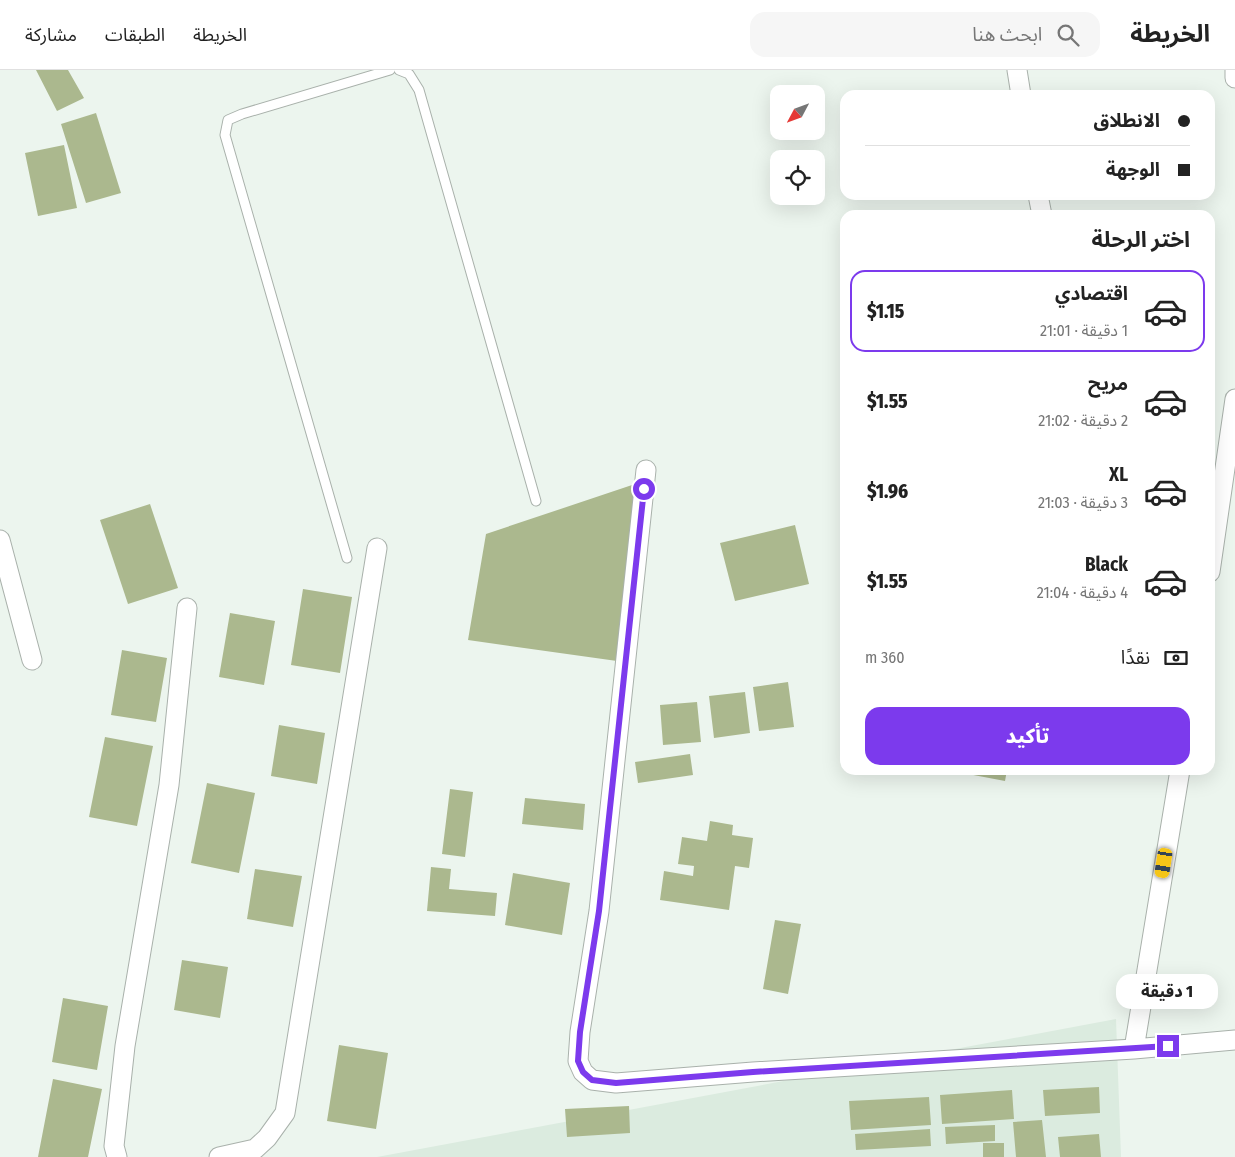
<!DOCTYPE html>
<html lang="ar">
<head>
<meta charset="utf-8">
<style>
  :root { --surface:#fff; --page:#f6f6f6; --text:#222; --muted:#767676; --line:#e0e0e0; --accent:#7c3aed }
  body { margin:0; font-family:"Fira Sans Condensed","Noto Sans Arabic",sans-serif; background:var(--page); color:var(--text); direction:rtl; height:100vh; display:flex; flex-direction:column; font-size:19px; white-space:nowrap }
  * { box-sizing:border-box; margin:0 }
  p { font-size:16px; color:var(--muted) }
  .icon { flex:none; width:28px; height:28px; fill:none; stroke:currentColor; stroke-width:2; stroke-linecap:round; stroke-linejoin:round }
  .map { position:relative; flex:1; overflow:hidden; direction:ltr }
  .details { position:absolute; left:840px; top:140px; width:375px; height:565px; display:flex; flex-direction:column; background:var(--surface); border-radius:15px; box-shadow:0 5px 20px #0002; direction:rtl }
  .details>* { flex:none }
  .top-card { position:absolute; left:840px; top:20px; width:375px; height:110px; border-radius:15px; box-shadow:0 5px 20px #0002; direction:rtl; display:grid; align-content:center; height:110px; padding:0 25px; background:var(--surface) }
  .needle { width:32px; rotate:229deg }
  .controls { position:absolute; left:770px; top:15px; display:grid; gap:10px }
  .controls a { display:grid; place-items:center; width:55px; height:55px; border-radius:10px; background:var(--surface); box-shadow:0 5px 20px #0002; font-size:25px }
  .end { position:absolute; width:22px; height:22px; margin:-11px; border:6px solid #7c3aed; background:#fff; box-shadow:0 0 0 2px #fff }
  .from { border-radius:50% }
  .bubble { position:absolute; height:35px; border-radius:15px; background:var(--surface); box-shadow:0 5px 20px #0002; font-size:16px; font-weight:800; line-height:35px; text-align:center; direction:rtl }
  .car { position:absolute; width:15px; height:30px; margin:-15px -8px; border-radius:6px; box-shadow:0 0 4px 1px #0007; background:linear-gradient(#f5c518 24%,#345 0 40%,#f5c518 0 76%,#345 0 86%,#f5c518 0) }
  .top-card b { display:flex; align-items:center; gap:18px; height:48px; font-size:19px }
  .top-card b+b { border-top:1px solid var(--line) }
  .top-card i { width:12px; height:12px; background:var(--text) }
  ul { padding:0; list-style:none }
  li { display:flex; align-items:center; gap:15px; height:82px; margin:0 10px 8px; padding:0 15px; border:2px solid transparent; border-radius:15px }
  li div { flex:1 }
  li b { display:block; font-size:19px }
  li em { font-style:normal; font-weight:800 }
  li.current { border-color:var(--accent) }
  li>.icon { width:45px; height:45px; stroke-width:1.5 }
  h2 { padding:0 25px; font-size:22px; line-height:60px }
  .pay { display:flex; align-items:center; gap:12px; height:55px; padding:0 25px; font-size:19px }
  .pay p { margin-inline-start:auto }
  .button { display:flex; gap:10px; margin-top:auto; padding:10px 25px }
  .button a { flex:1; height:58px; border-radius:15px; background:var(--accent); color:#fff; font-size:20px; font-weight:800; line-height:58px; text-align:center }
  header { display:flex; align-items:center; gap:30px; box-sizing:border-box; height:70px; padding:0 25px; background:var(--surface); border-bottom:1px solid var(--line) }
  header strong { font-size:24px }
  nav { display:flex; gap:28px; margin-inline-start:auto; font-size:18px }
  .search { width:350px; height:45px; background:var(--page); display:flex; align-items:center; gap:12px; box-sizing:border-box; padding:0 18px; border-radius:15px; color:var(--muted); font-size:19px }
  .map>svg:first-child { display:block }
</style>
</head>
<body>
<header>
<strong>الخريطة</strong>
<div class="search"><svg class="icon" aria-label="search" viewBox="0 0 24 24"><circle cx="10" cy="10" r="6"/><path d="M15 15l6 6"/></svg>ابحث هنا</div>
<nav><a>الخريطة</a><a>الطبقات</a><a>مشاركة</a></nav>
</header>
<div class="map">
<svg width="1235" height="1087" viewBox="0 0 1235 1087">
  <rect width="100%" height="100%" fill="#ecf5ee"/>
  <path fill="#dbebdf" d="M1116,949L1121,1087H377Z"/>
  <path fill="#abb88e" d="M36,0H68L84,28L57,41Z
    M96,43L121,123L86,133L61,54Z
    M64,75L77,138L38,146L25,83Z
    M638,413L617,591L468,570L486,464Z
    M150,434L178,518L128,534L100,450Z
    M795,455L809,514L735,531L720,473Z
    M303,519L352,527L340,603L291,595Z
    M230,543L275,551L264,615L219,607Z
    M122,580L167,588L156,652L111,645Z
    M788,612L794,657L759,661L753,617Z
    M745,622L750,663L714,668L709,626Z
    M697,632L701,672L663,675L660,635Z
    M279,655L325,663L317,714L271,706Z
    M105,667L153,676L137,756L89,747Z
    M690,684L693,705L638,713L635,692Z
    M947,700H1007L1005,711Z
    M207,713L255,723L239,803L191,793Z
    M450,719L473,722L465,787L442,784Z
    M525,728L585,734L583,760L522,754Z
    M710,751L733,755L732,765L753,768L749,798L735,796L729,840L660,830L664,801L693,806L694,796L678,794L682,767L707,771Z
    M431,797L451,799L449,819L497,823L495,846L427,841Z
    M255,799L302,806L293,857L247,849Z
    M513,803L570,813L562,865L505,855Z
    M775,850L801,854L788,924L763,919Z
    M182,890L228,897L220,948L174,940Z
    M63,928L108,936L97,1000L52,992Z
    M339,975L388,983L376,1059L327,1051Z
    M53,1009L102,1019L88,1087H38Z
    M1099,1017L1100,1043L1045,1046L1043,1020Z
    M1012,1020L1014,1049L942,1054L940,1025Z
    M929,1027L931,1055L851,1060L849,1031Z
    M629,1036L630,1063L567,1067L565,1039Z
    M1042,1050L1046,1087H1016L1013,1052Z
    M995,1055V1071L946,1074L945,1057Z
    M930,1059L931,1076L856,1080L855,1064Z
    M1099,1064L1101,1087H1060L1058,1067Z
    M983,1073H1004V1087H983Z"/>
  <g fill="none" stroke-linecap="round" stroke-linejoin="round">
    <defs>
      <path id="service" d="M399,0L409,4L419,20L536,431
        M347,488L225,65L228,50L242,44L390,0"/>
      <path id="minor" d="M1017,0L1021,25
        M1235,0V8
        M1038,125L1042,145
        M646,400L599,841L580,962L578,991L583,1002L592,1010L616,1013L753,1002L1134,979L1235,970
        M0,470L32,590
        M1210,502L1235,329
        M1134,979L1180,700
        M117,1087L114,1076L125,976L169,715L187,538
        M219,1087L255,1079L267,1068L285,1043L377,478"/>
    </defs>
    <use href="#service" stroke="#a9b1ab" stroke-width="11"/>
    <use href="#minor" stroke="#a9b1ab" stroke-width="21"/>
    <use href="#service" stroke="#fff" stroke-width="9"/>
    <use href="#minor" stroke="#fff" stroke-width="19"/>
  </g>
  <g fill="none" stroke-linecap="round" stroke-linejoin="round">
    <path stroke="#7c3aed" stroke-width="6" d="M644,419L599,841L580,962L578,991L583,1002L592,1010L616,1013L753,1002L1168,976"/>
  </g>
</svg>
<div class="controls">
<a><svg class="needle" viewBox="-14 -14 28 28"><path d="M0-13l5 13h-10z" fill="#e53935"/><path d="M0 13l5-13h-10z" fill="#767676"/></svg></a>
<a><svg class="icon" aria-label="locate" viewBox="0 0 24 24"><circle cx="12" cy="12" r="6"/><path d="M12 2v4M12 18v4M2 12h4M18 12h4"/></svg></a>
</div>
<i class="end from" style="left:644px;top:419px"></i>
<i class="end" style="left:1168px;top:976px"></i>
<div class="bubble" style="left:1116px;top:904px;width:102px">1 دقيقة</div>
<i class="car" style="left:1164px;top:793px;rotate:189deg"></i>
<div class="top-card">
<b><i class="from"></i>الانطلاق</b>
<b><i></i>الوجهة</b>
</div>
<section class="details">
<h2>اختر الرحلة</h2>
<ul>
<li class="current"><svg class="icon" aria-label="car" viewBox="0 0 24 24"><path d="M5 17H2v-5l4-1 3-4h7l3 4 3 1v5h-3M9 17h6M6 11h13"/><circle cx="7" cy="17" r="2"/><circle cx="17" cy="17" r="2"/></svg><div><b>اقتصادي</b><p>1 دقيقة · 21:01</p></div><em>$1.15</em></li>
<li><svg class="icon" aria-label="car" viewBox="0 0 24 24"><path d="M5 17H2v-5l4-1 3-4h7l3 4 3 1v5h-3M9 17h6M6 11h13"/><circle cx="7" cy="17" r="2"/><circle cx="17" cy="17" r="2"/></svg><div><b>مريح</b><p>2 دقيقة · 21:02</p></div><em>$1.55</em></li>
<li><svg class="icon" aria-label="car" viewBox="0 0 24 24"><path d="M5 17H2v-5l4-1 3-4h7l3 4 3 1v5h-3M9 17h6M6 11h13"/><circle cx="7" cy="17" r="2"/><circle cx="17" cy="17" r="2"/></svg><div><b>XL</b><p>3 دقيقة · 21:03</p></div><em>$1.96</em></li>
<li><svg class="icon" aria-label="car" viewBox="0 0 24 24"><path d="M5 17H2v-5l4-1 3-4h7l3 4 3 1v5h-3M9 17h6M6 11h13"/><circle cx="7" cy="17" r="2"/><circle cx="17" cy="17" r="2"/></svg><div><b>Black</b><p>4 دقيقة · 21:04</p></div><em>$1.55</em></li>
</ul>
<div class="pay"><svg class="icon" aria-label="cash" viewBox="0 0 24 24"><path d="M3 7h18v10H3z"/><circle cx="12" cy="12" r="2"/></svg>نقدًا<p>360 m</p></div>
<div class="button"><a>تأكيد</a></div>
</section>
</div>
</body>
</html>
